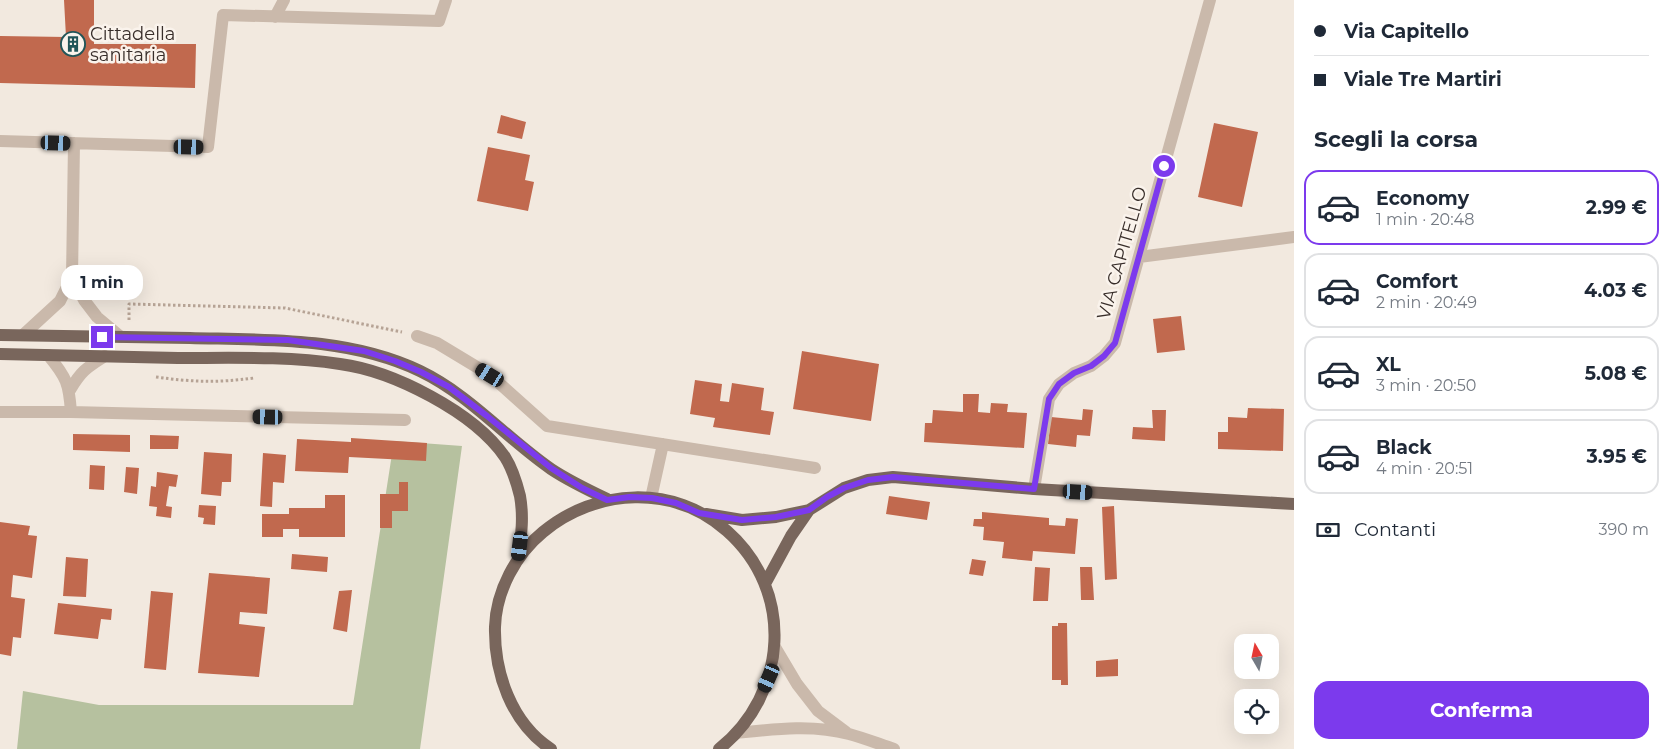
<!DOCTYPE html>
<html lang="it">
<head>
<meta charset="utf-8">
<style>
  :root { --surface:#fff; --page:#f6f6f7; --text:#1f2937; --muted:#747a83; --line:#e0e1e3; --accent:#7c3aed }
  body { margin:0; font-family:Montserrat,sans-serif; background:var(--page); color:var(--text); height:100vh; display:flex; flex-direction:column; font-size:19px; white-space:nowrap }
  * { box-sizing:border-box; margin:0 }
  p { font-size:16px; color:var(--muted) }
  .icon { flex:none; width:28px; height:28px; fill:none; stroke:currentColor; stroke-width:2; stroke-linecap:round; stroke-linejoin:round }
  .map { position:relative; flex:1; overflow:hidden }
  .sheet { display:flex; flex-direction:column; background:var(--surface); width:375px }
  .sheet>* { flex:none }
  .banner { display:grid; align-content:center; height:110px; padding:0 20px; background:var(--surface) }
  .needle { width:32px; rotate:351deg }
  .tools { position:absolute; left:1234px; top:634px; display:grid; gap:10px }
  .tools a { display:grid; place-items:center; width:45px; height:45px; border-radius:10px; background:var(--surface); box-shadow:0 5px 20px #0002; font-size:25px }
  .end { position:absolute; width:22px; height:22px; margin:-11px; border:6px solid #7c3aed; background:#fff; box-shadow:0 0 0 2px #fff }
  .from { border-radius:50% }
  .bubble { position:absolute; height:35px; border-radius:15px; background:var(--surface); box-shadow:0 5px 20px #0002; font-size:16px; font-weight:700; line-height:35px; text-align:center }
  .car { position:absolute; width:15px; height:30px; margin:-15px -8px; border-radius:6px; box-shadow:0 0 4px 1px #0007; background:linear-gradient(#222 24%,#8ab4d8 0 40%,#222 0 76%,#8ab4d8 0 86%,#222 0) }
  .banner b { display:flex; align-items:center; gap:18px; height:48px; font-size:19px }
  .banner b+b { border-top:1px solid var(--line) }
  .banner i { width:12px; height:12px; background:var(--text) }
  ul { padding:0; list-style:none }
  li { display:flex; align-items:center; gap:15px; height:75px; margin:0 10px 8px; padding:0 10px; border:2px solid var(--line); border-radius:15px }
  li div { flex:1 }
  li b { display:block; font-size:19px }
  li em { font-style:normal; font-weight:700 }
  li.selected { border-color:var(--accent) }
  li>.icon { width:45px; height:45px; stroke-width:1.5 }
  h2 { padding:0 20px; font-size:22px; line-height:60px }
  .pay { display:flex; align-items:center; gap:12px; height:55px; padding:0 20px; font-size:19px }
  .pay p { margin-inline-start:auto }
  .action { display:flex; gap:10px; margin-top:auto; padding:10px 20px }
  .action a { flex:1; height:58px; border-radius:15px; background:var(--accent); color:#fff; font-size:20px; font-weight:700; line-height:58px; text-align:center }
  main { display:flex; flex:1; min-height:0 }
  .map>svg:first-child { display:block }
</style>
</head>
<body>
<main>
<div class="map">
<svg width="1294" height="749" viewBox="0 0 1294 749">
  <rect width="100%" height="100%" fill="#f2e9df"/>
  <path fill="#b6c19f" d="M394,441L462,446L420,749H17L23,691L99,705H353Z"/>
  <path fill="#c1694e" d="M64,0H94V44H196L195,88L0,83V36L66,37Z
    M501,115L526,122L522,139L497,133Z
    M1214,123L1258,132L1242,207L1198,197Z
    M488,147L530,155L525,180L534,182L528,211L477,201Z
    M1181,316L1185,350L1157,353L1153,319Z
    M802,351L879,364L871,421L793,409Z
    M695,380L722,384L720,401L729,402L732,383L764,388L761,410L774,412L770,435L713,427L715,418L690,414Z
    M963,394H979L978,412L990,413L991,403L1008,404L1007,412L1027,413L1024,448L924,442L925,423H932L933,410L963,412Z
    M1248,408L1284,409L1283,451L1218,449V432H1228V417L1247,418Z
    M1083,409L1093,410L1090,436L1077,435L1076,447L1048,444L1051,417L1082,420Z
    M1152,410H1166L1165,441L1132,439L1133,427L1153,428Z
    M73,434L130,435V452L73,450Z
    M150,435L179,436L178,449H150Z
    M351,438L427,443L426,461L349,457L348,473L295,471L297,439L351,442Z
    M204,452L232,454L231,482H222L221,496L201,494Z
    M263,453L286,455L284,483L273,482L272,507L260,506Z
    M90,465L105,466L104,490L89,489Z
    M126,467L139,468L137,494L124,492Z
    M157,472L178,475L176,487L169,486L166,506L172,507L171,518L156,516L157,507L149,506L151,486L156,487Z
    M399,482H408V511H392V528H380V494H399Z
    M325,495H345V537H299V529H283V537H262V514H289V508H325Z
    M889,496L930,502L927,520L886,514Z
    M199,505L216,506L215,525L203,524L204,518L198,517Z
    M1114,506L1117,579L1105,580L1102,507Z
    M982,512L1049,518V525L1065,526L1066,518L1078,519L1075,554L1033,551L1032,561L1002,558L1004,542L983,540L984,527L973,526L974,519H982Z
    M0,522L30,526L28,535L37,536L32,578L13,575L11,597L25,599L21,638L13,637L11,656L0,654Z
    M292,554L328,557L327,572L291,569Z
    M66,557L88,559L86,597L63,596Z
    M972,559L986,561L983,576L969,574Z
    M1035,567L1050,568L1048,601H1033Z
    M1080,567H1092L1094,600H1081Z
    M209,573L270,578L267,614L240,612L239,624L265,627L259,677L198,673Z
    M352,590L347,632L333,629L339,591Z
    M151,591L173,593L166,670L144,668Z
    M58,603L112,609L111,620L101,619L98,639L54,634Z
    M1058,623H1067L1068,685H1061V680H1052V626H1058Z
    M1118,659V676L1096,677V661Z"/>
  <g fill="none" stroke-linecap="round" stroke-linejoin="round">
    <path stroke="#b6a395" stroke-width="3" stroke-dasharray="2.5 2.5" stroke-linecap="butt" d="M129,320V304L285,308L402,332
      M156,377C192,382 217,383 254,378"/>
    <path stroke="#cab9ab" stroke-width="12" d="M275,17L284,0
      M0,141L208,147L223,15L439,21L446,0
      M1139,257L1294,237
      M72,277L84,300L97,317L121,337
      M23,335L60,301L72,277L74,143
      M417,336L437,343L490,375L547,426L815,468
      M48,355C67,378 69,384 71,412
      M70,390C81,371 86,368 105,356
      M0,412H71L405,420
      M1034,489L1049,399L1059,384L1074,373L1091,366L1104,356L1115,343L1210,0
      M651,498L663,444
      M775,647L797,684L818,711L846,732
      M737,733C774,729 813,724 849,734C864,738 879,744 894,749"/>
    <path stroke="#79665c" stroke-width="12" d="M0,335C63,336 126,337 190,338C267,340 349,337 420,371C470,395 506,438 551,469C569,481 588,490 607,499
      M0,354C59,355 119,357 178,358C232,358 287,356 340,364C393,371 474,412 505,457C512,468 517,484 520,496C524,518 521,537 518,560
      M706,514L742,520L776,517L809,510
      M765,584L791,536L809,510L844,488L868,480L893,477L1034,489L1294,504
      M551,749C511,723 494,672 495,627C496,591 516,554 543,532C596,488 674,484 727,531C795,591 788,694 719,749"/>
  </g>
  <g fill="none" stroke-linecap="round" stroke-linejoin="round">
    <path stroke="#7c3aed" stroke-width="6" d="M102,337L288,340L364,351L395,361L421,372L449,387L487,416L551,468L582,488L607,500L630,497L652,498L676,503L699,513L742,520L776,517L809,510L827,497L844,488L868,480L893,477L1034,489L1049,399L1059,384L1074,373L1091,366L1104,356L1115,343L1164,166"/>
  </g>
  <defs>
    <symbol id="building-ring" viewBox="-11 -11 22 22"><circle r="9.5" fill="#faf3ec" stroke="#215558" stroke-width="1.5"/><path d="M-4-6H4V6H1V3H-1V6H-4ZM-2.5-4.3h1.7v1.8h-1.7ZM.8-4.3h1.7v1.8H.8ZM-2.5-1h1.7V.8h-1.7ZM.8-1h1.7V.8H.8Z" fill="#215558"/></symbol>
  </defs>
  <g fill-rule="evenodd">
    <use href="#building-ring" x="59" y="30" width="28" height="28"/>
  </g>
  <g text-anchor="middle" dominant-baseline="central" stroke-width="5" stroke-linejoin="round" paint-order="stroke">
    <g font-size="18" fill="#382e2a" stroke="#faf3ec" text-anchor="start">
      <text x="90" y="34">Cittadella<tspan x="90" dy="21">sanitaria</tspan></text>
    </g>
    <g font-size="18" fill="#382e2a" stroke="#faf3ec">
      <text transform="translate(1122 253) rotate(-74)">VIA CAPITELLO</text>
    </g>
  </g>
</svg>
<div class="tools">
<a><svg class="needle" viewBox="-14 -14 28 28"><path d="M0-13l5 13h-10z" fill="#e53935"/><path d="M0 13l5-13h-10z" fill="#747a83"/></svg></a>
<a><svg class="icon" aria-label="locate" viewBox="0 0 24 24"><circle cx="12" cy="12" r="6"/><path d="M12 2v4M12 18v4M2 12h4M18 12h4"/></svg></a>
</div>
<i class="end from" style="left:1164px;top:166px"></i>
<i class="end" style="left:102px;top:337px"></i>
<div class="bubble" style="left:61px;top:265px;width:82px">1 min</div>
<i class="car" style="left:56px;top:143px;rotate:92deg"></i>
<i class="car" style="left:189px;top:147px;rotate:91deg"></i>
<i class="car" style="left:490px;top:375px;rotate:301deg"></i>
<i class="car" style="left:268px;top:417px;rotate:271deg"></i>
<i class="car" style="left:1078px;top:492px;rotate:93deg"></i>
<i class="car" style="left:520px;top:546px;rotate:187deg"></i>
<i class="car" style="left:769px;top:678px;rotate:204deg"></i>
</div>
<section class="sheet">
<div class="banner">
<b><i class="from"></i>Via Capitello</b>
<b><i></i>Viale Tre Martiri</b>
</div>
<h2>Scegli la corsa</h2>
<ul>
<li class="selected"><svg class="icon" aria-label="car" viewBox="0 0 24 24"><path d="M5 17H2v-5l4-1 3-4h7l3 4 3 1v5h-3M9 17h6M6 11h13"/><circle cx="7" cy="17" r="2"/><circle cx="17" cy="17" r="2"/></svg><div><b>Economy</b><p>1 min · 20:48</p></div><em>2.99 €</em></li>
<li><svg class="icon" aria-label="car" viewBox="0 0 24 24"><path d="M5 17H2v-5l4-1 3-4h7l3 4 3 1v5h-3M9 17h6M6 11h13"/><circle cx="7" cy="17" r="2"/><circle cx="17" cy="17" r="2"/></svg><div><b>Comfort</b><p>2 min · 20:49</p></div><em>4.03 €</em></li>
<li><svg class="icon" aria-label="car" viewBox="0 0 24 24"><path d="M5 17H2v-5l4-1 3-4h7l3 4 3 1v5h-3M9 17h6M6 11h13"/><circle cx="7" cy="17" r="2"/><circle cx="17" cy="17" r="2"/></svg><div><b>XL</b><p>3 min · 20:50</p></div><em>5.08 €</em></li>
<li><svg class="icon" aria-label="car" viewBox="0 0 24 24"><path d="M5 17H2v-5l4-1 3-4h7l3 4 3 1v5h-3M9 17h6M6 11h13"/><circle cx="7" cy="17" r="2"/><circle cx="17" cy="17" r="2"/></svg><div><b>Black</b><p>4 min · 20:51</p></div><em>3.95 €</em></li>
</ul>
<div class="pay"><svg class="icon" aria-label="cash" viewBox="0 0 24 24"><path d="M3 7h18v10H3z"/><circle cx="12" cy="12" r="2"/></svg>Contanti<p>390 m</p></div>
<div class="action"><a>Conferma</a></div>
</section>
</main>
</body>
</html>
